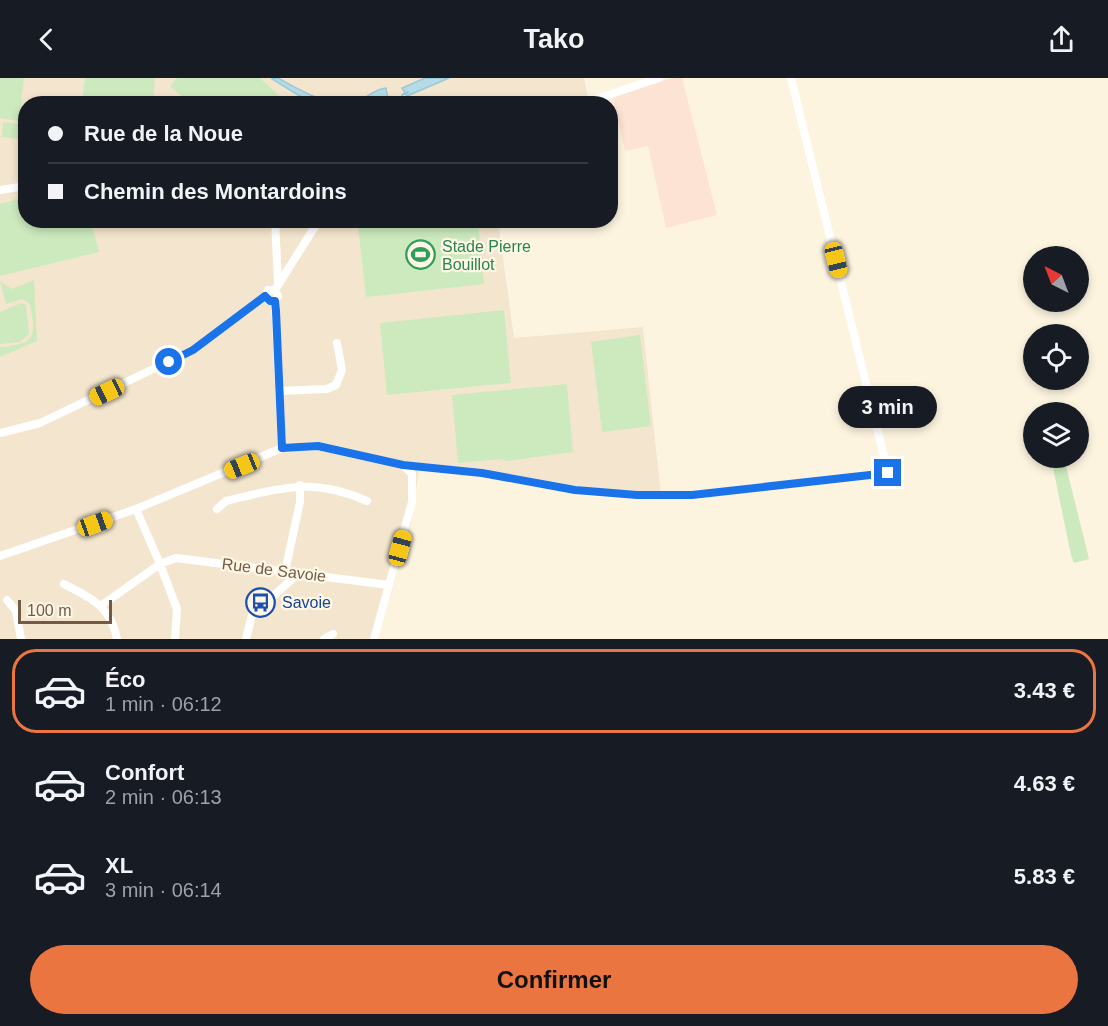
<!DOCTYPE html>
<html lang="fr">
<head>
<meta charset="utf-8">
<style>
  :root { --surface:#171b24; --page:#20242c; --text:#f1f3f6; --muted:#9ea1a6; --line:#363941; --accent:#ea7541 }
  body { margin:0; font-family:Helvetica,sans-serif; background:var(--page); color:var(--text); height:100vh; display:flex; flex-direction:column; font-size:22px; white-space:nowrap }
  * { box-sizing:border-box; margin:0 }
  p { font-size:20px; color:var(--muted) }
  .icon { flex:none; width:33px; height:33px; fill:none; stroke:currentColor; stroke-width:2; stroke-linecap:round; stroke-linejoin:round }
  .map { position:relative; height:561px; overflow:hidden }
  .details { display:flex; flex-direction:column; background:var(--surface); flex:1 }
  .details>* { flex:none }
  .top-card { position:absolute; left:18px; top:18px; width:600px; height:132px; border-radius:24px; box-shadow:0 3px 9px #0003; display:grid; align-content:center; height:132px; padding:0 30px; background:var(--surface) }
  .needle { width:39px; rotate:318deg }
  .controls { position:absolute; left:1023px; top:168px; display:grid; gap:12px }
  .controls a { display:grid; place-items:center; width:66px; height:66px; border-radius:50%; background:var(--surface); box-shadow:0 3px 9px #0003; font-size:30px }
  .scale { position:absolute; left:18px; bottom:15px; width:94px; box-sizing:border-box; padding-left:6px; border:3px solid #735a47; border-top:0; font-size:16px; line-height:21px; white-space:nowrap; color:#735a47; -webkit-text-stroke:4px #fff7e6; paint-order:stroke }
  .end { position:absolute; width:27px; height:27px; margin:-14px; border:8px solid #1a73e8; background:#fff; box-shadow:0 0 0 3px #fff }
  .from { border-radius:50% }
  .bubble { position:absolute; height:42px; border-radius:21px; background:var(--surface); box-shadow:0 3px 9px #0003; font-size:20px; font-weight:700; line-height:42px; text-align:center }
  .car { position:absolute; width:18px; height:36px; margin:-18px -9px; border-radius:8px; box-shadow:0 0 4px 2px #0007; background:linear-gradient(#f5c518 24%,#345 0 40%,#f5c518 0 76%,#345 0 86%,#f5c518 0) }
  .top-card b { display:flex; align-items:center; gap:21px; height:57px; font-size:22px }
  .top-card b+b { border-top:2px solid var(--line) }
  .top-card i { width:15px; height:15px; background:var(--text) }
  ul { padding:10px 0 0; list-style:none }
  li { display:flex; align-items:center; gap:18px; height:84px; margin:0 12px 9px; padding:0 18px; border:3px solid transparent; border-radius:24px }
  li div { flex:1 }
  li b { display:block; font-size:22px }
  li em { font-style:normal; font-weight:700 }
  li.current { border-color:var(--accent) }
  li>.icon { width:54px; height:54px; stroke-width:1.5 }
  .action { display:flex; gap:12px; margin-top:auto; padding:12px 30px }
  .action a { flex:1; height:69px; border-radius:36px; background:var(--accent); color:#111; font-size:24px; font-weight:700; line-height:69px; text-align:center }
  header { display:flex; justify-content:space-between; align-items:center; height:78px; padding:0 30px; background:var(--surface); font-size:27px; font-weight:700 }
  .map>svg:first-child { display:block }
</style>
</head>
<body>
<header><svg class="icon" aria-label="back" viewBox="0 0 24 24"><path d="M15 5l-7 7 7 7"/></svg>Tako<svg class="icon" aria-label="share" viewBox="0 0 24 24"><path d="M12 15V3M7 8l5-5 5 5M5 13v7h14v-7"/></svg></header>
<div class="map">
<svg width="1108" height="561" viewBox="0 0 1108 561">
  <rect width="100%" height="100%" fill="#fdf4e0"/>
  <path fill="#f4e6ce" d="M0,0H584L589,25L26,26V142L498,143L514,260L643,249L661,417L419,392L411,446L378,561H0Z"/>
  <path fill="#fde3d3" d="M672,0H682L717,137L666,150L648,68L625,73L613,18Z"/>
  <path fill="#cceabe" d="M0,0H24L19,43L0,40Z
    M85,0H155L153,25H82Z
    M177,0H260L286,24L189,25L170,8Z
    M23,35L25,36V62L2,59L3,44L22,46Z
    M25,119L26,142L91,143L99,174L0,198V126Z
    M407,143H478L484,206L366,219L358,148Z
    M34,202L37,263L0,279V269C36,266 36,259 30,226L23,221L6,226L0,203L12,211Z
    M21,225L26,227L29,256L20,264L0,266V234Z
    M504,232L511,305L387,317L380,245Z
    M640,257L651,348L602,354L591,264Z
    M567,306L573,374L506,383L503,381L458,385L452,317Z
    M1051,380H1064L1089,481L1074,485L1071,477Z"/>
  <path fill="#b4dbe6" stroke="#9ac9d8" stroke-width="1.5" d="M278,0C298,11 327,29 352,25C364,23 373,11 386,10L388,21L386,25H311L272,1Z
    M425,0H449L407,18L402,10Z"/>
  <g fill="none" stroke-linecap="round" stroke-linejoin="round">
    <path stroke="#9ac9d8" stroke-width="2" d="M402,17L408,14"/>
    <path stroke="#fff" stroke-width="8" d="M582,26L659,0
      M0,112L26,108
      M275,142L278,204
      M275,212L319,142
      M275,223H270L266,220L268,212H275L278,218L275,223L282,370
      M279,313L327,311L336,307L342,292L337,265
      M0,355L40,345L193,272L265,218
      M403,387L482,395L587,414L637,417H692L888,395L791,0
      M136,431L160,486L177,531L175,561
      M217,431L226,423C281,410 312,399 367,423
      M0,478L136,431L282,370L318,368L393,385L403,387L412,396V424L374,561
      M285,494L300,424V407
      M64,506C91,520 111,528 117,561
      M7,522L16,533L21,561
      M102,527L160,486L176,480L389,507
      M246,561L252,537L299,495
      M324,561L333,556"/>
  </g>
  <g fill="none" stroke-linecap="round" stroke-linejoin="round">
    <path stroke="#1a73e8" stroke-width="8" d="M169,284L193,272L265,218L270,223H275L276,233L282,370L318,368L403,387L482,395L575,412L637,417H692L888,395"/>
  </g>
  <defs>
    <symbol id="stadium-ring" viewBox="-11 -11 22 22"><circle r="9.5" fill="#fff7e6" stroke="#2e9e5b" stroke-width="1.5"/><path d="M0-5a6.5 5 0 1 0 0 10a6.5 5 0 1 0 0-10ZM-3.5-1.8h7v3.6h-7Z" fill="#2e9e5b"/></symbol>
    <symbol id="bus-ring" viewBox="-11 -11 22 22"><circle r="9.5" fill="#fff7e6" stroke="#1a4fb4" stroke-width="1.5"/><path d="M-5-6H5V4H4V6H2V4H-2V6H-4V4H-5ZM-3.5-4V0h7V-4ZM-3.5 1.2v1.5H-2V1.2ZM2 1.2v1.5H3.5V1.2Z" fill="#1a4fb4"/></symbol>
  </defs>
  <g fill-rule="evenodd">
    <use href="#stadium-ring" x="404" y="160" width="33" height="33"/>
    <use href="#bus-ring" x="244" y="508" width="33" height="33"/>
  </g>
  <g text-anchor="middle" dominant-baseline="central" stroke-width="4.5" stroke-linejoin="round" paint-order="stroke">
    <g font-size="16" fill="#27864d" stroke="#fff7e6" text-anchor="start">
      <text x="442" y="168">Stade Pierre<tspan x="442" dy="18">Bouillot</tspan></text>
    </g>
    <g font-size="16" fill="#735a47" stroke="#fff7e6">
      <text transform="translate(274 492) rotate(7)">Rue de Savoie</text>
    </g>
    <g font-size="16" fill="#164399" stroke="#fff7e6" text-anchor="start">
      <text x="282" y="524">Savoie</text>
    </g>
  </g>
</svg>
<div class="controls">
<a><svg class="needle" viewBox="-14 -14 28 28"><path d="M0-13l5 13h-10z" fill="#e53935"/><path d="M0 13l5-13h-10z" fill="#9ea1a6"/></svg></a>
<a><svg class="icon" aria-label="locate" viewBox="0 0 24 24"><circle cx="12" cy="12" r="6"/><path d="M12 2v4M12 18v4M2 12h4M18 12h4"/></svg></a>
<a><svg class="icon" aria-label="layers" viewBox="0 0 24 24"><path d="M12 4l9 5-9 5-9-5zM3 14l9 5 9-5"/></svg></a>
</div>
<div class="scale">100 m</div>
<i class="end from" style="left:169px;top:284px"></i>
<i class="end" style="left:888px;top:395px"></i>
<div class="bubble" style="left:838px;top:308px;width:99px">3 min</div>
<i class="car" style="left:836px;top:182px;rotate:166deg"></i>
<i class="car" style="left:107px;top:314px;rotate:245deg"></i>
<i class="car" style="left:242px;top:388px;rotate:248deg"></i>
<i class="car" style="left:95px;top:446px;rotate:70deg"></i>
<i class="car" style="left:400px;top:470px;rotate:15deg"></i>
<div class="top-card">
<b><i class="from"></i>Rue de la Noue</b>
<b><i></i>Chemin des Montardoins</b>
</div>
</div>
<section class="details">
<ul>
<li class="current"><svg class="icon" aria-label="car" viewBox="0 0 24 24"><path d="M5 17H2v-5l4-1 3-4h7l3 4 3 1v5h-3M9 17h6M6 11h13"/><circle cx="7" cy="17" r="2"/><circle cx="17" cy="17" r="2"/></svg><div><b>Éco</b><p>1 min · 06:12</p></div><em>3.43 €</em></li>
<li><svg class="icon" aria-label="car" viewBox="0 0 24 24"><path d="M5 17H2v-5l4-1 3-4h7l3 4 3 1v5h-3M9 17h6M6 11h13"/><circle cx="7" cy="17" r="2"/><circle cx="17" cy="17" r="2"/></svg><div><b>Confort</b><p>2 min · 06:13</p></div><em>4.63 €</em></li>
<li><svg class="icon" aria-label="car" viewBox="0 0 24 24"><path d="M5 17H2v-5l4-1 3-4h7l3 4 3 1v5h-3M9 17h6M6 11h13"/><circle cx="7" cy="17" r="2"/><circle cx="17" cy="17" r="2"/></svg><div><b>XL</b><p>3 min · 06:14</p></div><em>5.83 €</em></li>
</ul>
<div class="action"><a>Confirmer</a></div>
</section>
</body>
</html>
